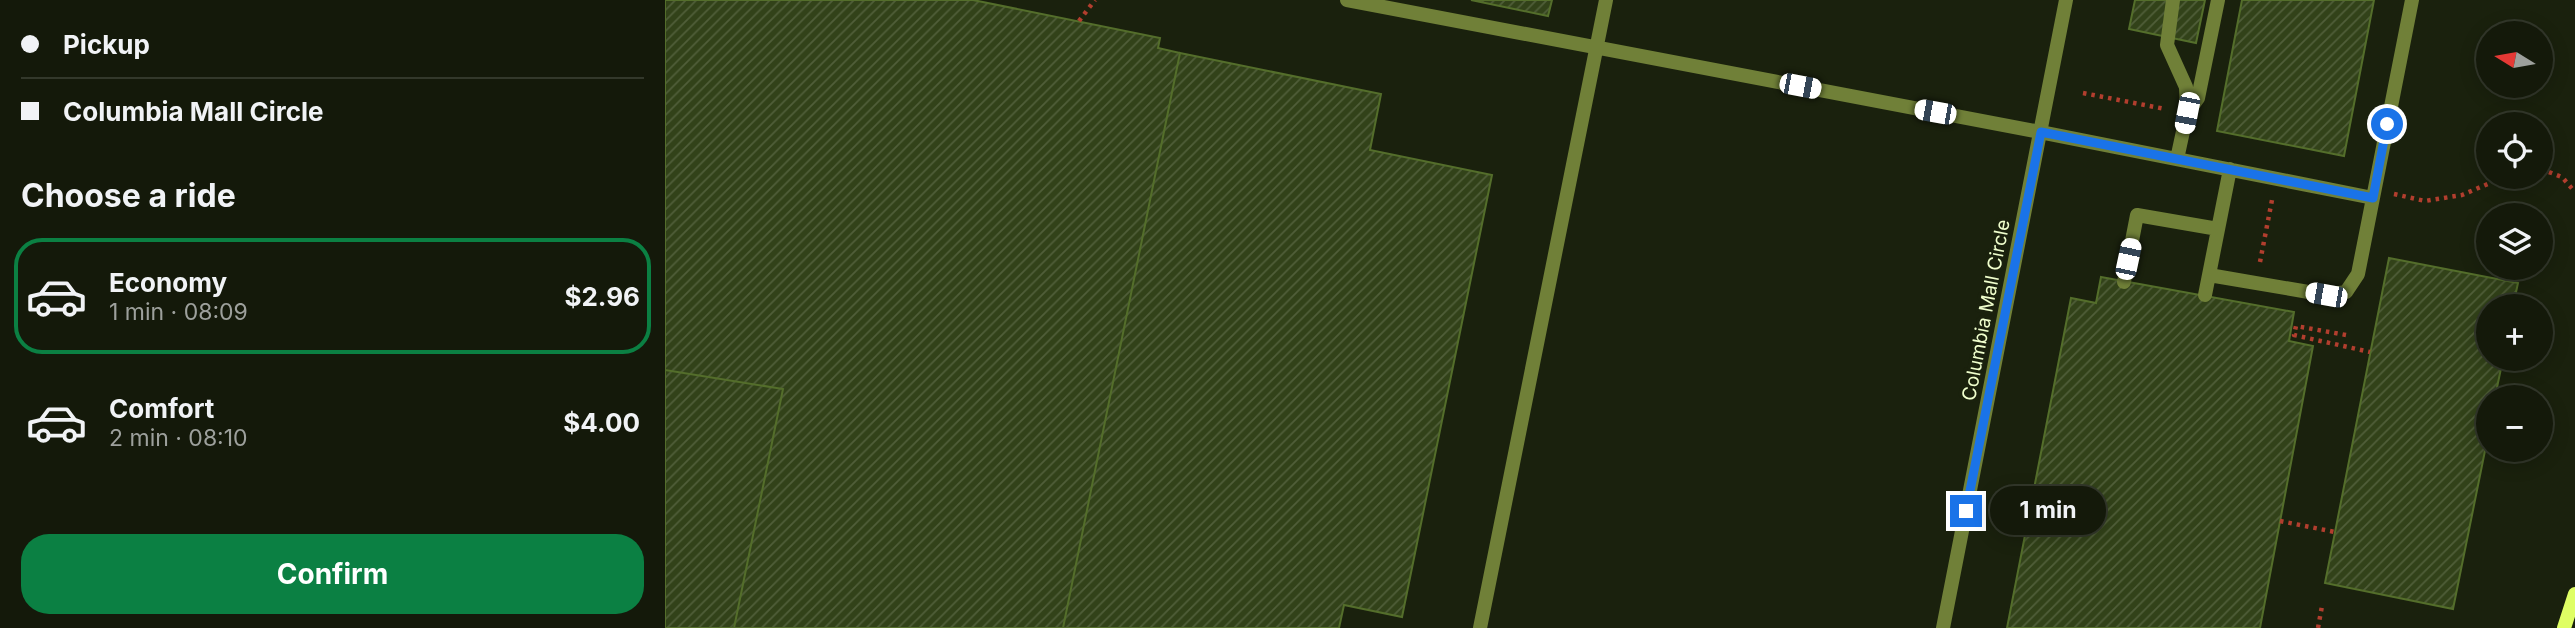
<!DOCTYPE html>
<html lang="en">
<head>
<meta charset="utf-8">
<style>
  :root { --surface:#14190a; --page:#1d2213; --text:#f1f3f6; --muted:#9da09c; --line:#33382b; --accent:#0b8043 }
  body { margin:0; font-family:Inter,sans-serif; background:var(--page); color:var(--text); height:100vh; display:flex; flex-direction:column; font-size:26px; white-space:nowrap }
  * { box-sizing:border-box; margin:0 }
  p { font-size:23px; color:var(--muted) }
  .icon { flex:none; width:38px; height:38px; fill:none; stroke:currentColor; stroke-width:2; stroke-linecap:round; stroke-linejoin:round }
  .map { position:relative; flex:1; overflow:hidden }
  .side { display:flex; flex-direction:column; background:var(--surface); width:665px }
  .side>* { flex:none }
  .banner { display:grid; align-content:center; height:154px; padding:0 21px; background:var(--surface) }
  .needle { width:46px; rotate:281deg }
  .controls { position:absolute; left:1811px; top:21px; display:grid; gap:14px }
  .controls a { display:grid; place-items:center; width:77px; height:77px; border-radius:50%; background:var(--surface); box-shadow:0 4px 18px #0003,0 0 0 2px var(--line); font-size:35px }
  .end { position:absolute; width:32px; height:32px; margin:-16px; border:9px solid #1a73e8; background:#fff; box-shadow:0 0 0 4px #fff }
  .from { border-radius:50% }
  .bubble { position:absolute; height:49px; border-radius:24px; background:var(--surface); box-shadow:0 4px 18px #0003,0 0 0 2px var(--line); font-size:23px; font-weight:700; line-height:49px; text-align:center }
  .car { position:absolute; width:21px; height:42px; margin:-21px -10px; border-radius:9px; box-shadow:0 0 5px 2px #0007; background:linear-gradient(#fff 24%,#345 0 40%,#fff 0 76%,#345 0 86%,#fff 0) }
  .banner b { display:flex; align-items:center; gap:24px; height:66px; font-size:26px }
  .banner b+b { border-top:2px solid var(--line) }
  .banner i { width:18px; height:18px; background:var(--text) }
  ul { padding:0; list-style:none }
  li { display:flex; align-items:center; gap:21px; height:116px; margin:0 14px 10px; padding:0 7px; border:4px solid transparent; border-radius:28px }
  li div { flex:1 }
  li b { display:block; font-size:26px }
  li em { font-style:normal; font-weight:700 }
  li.current { border-color:var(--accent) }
  li>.icon { width:63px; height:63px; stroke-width:1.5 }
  h2 { padding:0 21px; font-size:32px; line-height:84px }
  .primary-button { display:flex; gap:14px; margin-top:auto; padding:14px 21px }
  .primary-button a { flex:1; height:80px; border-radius:28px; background:var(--accent); color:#fff; font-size:28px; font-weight:700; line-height:80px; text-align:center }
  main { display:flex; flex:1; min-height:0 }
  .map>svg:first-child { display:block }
</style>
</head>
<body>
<main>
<section class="side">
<div class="banner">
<b><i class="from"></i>Pickup</b>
<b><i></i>Columbia Mall Circle</b>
</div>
<h2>Choose a ride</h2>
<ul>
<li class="current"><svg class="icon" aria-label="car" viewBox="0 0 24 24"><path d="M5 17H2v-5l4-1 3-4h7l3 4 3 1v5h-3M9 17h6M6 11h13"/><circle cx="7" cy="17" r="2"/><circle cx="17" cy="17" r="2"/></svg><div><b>Economy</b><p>1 min · 08:09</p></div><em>$2.96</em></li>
<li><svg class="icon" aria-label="car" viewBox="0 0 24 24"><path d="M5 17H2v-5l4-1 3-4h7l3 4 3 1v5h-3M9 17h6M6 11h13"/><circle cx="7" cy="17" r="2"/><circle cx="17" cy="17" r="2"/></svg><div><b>Comfort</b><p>2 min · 08:10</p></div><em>$4.00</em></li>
</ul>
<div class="primary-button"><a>Confirm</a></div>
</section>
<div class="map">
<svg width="1910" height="628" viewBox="0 0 1910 628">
  <defs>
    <pattern id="building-hatch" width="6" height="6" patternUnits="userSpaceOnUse" patternTransform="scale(1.75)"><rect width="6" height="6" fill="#324219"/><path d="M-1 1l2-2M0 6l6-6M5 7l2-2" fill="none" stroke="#505e39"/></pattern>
  </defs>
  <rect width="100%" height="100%" fill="#1a210d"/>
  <path fill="url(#building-hatch)" stroke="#546e2b" stroke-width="2" d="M0,0H308L495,38L493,48L515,53L398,628H69L118,389L0,370Z
    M806,0H887L883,16Z
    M1470,0H1540L1531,43L1464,29Z
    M1577,0H1709L1679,156L1552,131Z
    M515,53L716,94L705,150L827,175L737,617L679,605L674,628H398Z
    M1724,258L1853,283L1848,306H1824V359H1838L1830,397H1824V431L1788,609L1660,583Z
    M1436,277L1629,312L1624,341L1648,346L1595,628H1342L1406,298L1431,303Z
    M0,370L118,389L69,628H0Z"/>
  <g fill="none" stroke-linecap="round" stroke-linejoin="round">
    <path stroke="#b23e2e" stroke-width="4.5" stroke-dasharray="3.5 5" stroke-linecap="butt" d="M414,21L430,0
      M1418,93L1500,109
      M1876,169L1897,177L1910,192
      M1729,194L1760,201L1797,195L1839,177
      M1595,262L1607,200
      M1681,335L1631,326L1629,335L1705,352
      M1615,521L1670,532
      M1653,628L1657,606"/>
    <path stroke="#708038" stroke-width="14" d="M682,0L1375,132L1708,198L1747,0
      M1508,0L1502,45L1521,87L1522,113
      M1512,159L1522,113L1533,98L1553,0
      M1544,275L1661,295L1681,292L1693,274L1708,198
      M1459,282L1472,215L1553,229
      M1540,295L1565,169
      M815,628L941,0"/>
    <path stroke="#708038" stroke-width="14" d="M1278,628L1401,0"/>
    <path stroke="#dffe64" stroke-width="14" d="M1899,628L1910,594"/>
  </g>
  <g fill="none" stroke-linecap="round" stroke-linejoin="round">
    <path stroke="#1a73e8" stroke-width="9" d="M1301,511L1376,132L1708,198L1722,124"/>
  </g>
  <g text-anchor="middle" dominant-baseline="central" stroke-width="7" stroke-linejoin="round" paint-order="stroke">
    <g font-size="19" fill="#f0ffcd" stroke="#1a210d">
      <text transform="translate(1321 310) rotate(-79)">Columbia Mall Circle</text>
    </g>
  </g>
</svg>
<div class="controls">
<a><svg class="needle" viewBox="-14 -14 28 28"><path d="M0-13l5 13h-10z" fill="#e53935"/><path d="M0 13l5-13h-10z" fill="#9da09c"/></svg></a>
<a><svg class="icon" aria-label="locate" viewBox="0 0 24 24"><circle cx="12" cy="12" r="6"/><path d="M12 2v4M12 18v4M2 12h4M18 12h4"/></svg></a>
<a><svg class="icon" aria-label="layers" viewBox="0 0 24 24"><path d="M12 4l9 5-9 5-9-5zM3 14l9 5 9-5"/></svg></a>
<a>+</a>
<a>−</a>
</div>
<i class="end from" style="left:1722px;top:124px"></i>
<i class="end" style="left:1301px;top:511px"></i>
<div class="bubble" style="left:1325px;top:486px;width:116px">1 min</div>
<i class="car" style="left:1135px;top:86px;rotate:101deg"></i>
<i class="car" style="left:1270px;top:112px;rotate:280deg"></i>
<i class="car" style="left:1522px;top:113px;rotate:191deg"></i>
<i class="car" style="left:1463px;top:259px;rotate:12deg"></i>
<i class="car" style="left:1661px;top:295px;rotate:280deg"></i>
</div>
</main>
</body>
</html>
